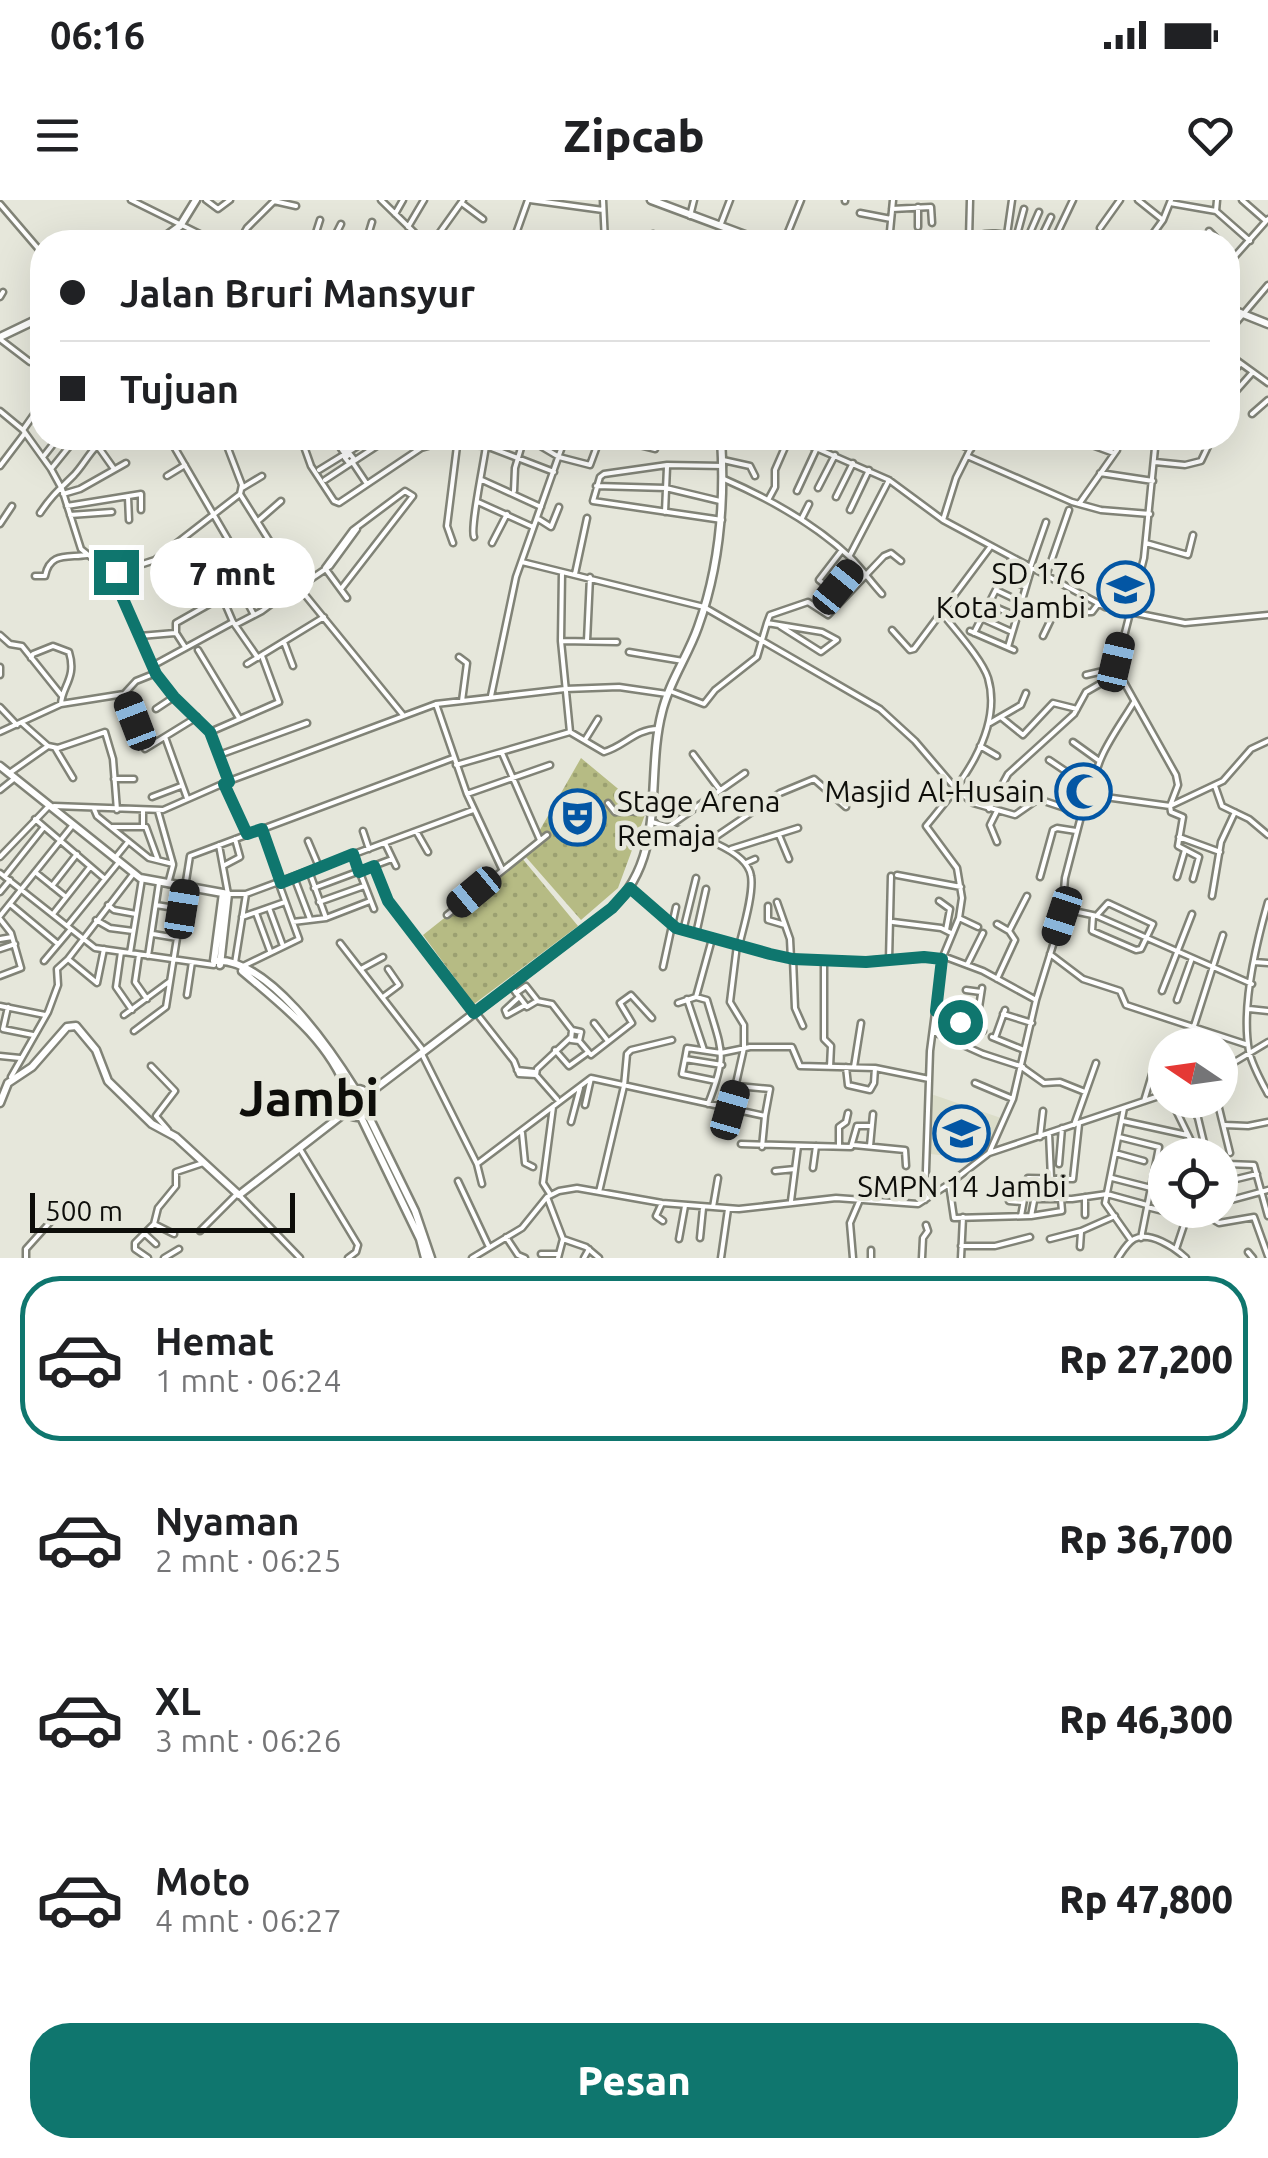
<!DOCTYPE html>
<html lang="id">
<head>
<meta charset="utf-8">
<style>
  :root { --surface:#fff; --page:#f6f6f6; --text:#202124; --muted:#757577; --line:#e0e0e0; --accent:#0f766e }
  body { margin:0; font-family:Ubuntu,sans-serif; background:var(--page); color:var(--text); height:100vh; display:flex; flex-direction:column; font-size:38px; white-space:nowrap }
  * { box-sizing:border-box; margin:0 }
  p { font-size:32px; color:var(--muted) }
  .icon { flex:none; width:55px; height:55px; fill:none; stroke:currentColor; stroke-width:2; stroke-linecap:round; stroke-linejoin:round }
  .map { position:relative; height:1058px; overflow:hidden }
  .panel { display:flex; flex-direction:column; background:var(--surface); flex:1 }
  .panel>* { flex:none }
  .hud { position:absolute; left:30px; top:30px; width:1210px; height:220px; border-radius:40px; box-shadow:0 10px 40px #0002; display:grid; align-content:center; height:220px; padding:0 30px; background:var(--surface) }
  .needle { width:65px; rotate:283deg }
  .tools { position:absolute; left:1148px; top:828px; display:grid; gap:20px }
  .tools a { display:grid; place-items:center; width:90px; height:90px; border-radius:50%; background:var(--surface); box-shadow:0 10px 40px #0002; font-size:50px }
  .scale { position:absolute; left:30px; bottom:25px; width:265px; box-sizing:border-box; padding-left:10px; border:5px solid #0e0e0a; border-top:0; font-size:28px; line-height:35px; white-space:nowrap; color:#0e0e0a; -webkit-text-stroke:8px #e6e7db; paint-order:stroke }
  .end { position:absolute; width:45px; height:45px; margin:-22px; border:12px solid #0f766e; background:#fff; box-shadow:0 0 0 5px #fff }
  .from { border-radius:50% }
  .bubble { position:absolute; height:70px; border-radius:35px; background:var(--surface); box-shadow:0 10px 40px #0002; font-size:32px; font-weight:800; line-height:70px; text-align:center }
  .car { position:absolute; width:30px; height:60px; margin:-30px -15px; border-radius:12px; box-shadow:0 0 8px 2px #0007; background:linear-gradient(#222 24%,#8ab4d8 0 40%,#222 0 76%,#8ab4d8 0 86%,#222 0) }
  .hud b { display:flex; align-items:center; gap:35px; height:95px; font-size:38px }
  .hud b+b { border-top:2px solid var(--line) }
  .hud i { width:25px; height:25px; background:var(--text) }
  ul { padding:18px 0 0; list-style:none }
  li { display:flex; align-items:center; gap:30px; height:165px; margin:0 20px 15px; padding:0 10px; border:5px solid transparent; border-radius:40px }
  li div { flex:1 }
  li b { display:block; font-size:38px }
  li em { font-style:normal; font-weight:800 }
  li.current { border-color:var(--accent) }
  li>.icon { width:90px; height:90px; stroke-width:1.5 }
  .cta { display:flex; gap:20px; margin-top:auto; padding:20px 30px }
  .cta a { flex:1; height:115px; border-radius:40px; background:var(--accent); color:#fff; font-size:40px; font-weight:800; line-height:115px; text-align:center }
  .status { display:flex; justify-content:space-between; align-items:center; height:70px; padding:0 50px; background:var(--surface); direction:ltr }
  .status svg { height:28px; fill:currentColor }
  header { display:flex; justify-content:space-between; align-items:center; height:130px; padding:0 30px; background:var(--surface); font-size:45px; font-weight:800 }
  .map>svg:first-child { display:block }
</style>
</head>
<body>
<div class="status"><b>06:16</b><svg viewBox="0 0 49 12"><path d="M0 12V9h3v3zM5 12V6h3v6zM10 12V3h3v9zM15 12V0h3v12zM26 1h20v11H26zM47 4h2v5h-2z"/></svg></div>
<header><svg class="icon" aria-label="menu" viewBox="0 0 24 24"><path d="M4 6h16M4 12h16M4 18h16"/></svg>Zipcab<svg class="icon" aria-label="heart" viewBox="0 0 24 24"><path d="M12 20l-8-8c-3-5 5-10 8-4 3-6 11-1 8 4z"/></svg></header>
<div class="map">
<svg width="1268" height="1058" viewBox="0 0 1268 1058">
  <defs>
    <pattern id="park-dots" width="8" height="8" patternUnits="userSpaceOnUse" patternTransform="scale(2.5)"><rect width="8" height="8" fill="#b6bb84"/><path d="M2 2h.1M6 6h.1" fill="none" stroke="#9ba071" stroke-width="1.8" stroke-linecap="round"/></pattern>
  </defs>
  <rect width="100%" height="100%" fill="#e6e7db"/>
  <path fill="#dbddc9" d="M931,894L1001,918L987,949L978,959L930,954Z"/>
  <path fill="url(#park-dots)" d="M581,558L646,612L618,688L581,720L525,656Z
    M521,657L578,726L474,804L423,735Z"/>
  <g fill="none" stroke-linecap="round" stroke-linejoin="round">
    <defs>
      <path id="street" d="M131,0L216,42
        M206,0L218,9L230,0
        M381,0L424,42
        M530,0L603,10
        M603,0L605,42
        M1138,0L1163,20
        M1242,0L1266,21
        M845,1V0
        M1170,3L1216,11L1250,41
        M0,4L42,53
        M463,4L483,19
        M892,9L931,7L932,23
        M1216,11L1217,0
        M860,13L891,19
        M395,14L403,0
        M690,16L694,0
        M720,26L730,0
        M408,27L424,0
        M918,27V7
        M1100,28L1120,0
        M1209,31L1220,42
        M1007,35L1012,0
        M969,39L970,0
        M572,41L605,40
        M239,42L247,28L274,1L296,6
        M313,42L320,20
        M332,42L341,24
        M366,42L372,22
        M433,42L463,0
        M513,42L528,0
        M652,42L653,34
        M784,42L801,0
        M889,42L893,0
        M1015,42L1024,9
        M1026,42L1039,12
        M1039,42L1051,17
        M1053,42L1073,0
        M1147,42L1163,20L1171,0
        M1189,42L1192,41
        M1228,64L1268,19
        M0,97L3,92
        M1228,132L1268,85
        M0,139L30,162L42,153
        M1228,154L1268,183
        M1228,178L1240,164
        M1228,200L1252,173
        M0,211L23,230L51,269L62,289L81,349L112,374L156,473L174,497L210,532L229,581
        M1252,214L1268,200
        M23,230L42,203
        M169,238L233,348L230,357L211,371L233,422L258,458
        M224,238L242,285L240,294L297,385L403,515
        M301,238L311,266L334,301L339,303L421,248L439,243L486,246L554,272
        M334,238L346,256
        M340,238L347,251
        M527,238L559,257L590,265L600,238
        M793,238L889,280L943,320L1105,407L1185,423L1268,415
        M944,238L971,249
        M1073,238L1114,253
        M1156,238L1144,358L1116,468L1176,575L1178,585L1170,606
        M1198,238L1210,243
        M635,244L655,249L659,238
        M97,245L114,269
        M308,246L324,238
        M492,248L494,238
        M350,254L354,259L349,263L345,258Z
        M967,256L1072,302L1101,310L1150,314
        M43,257L58,238
        M723,260L750,266L755,276
        M1155,262L1185,265L1201,261L1212,238
        M353,263L367,284
        M0,266L25,233
        M51,269L76,238
        M319,270L371,238
        M1100,273L1153,281
        M167,276L185,265
        M724,279C770,299 814,323 851,358C862,369 871,382 882,394
        M325,280L389,238
        M482,280L541,307
        M596,286L666,288L720,301
        M242,288L262,276
        M818,288L835,255
        M514,291L515,268L524,238
        M797,291L816,250
        M63,294L80,289L126,263
        M128,297L129,320
        M836,297L853,263
        M768,300L775,287V270L789,238
        M478,302L533,327
        M1079,304L1117,250
        M67,306L141,294V310
        M850,310L869,270
        M665,312L667,267
        M40,313C53,294 59,290 74,275C87,261 91,247 108,238
        M70,315L112,312
        M537,318L551,327L559,307
        M802,318L809,304
        M722,320L593,301L600,277L604,274L667,265L723,266
        M943,320L956,278L976,238
        M258,321L281,301
        M0,324L12,306
        M474,337C470,328 484,262 486,246
        M453,343L447,326L458,238
        M492,343L507,314
        M1146,343L1188,355L1193,335
        M842,350L819,380L833,391L855,366
        M850,355L889,280
        M522,362L704,407L880,509L915,541L956,589L973,603L1015,615L1038,599L1080,613
        M325,368L353,330L405,291L413,296L341,389
        M325,368L347,398
        M1030,368L1046,322
        M562,372L561,441L570,532
        M112,374L155,360L240,294
        M575,374L587,318
        M35,376H45C50,352 67,358 87,355
        M1003,376L1026,387
        M1046,376L1069,310
        M299,387L330,366L357,329
        M996,390L1021,402
        M243,394L254,415
        M988,404L1016,416
        M981,418L1012,432
        M767,423L770,415L808,402L828,415L884,356L891,353L901,361
        M235,425L262,411L297,385
        M892,430L910,450L914,449L991,346
        M970,431L1014,450
        M974,433L1012,358
        M0,435L10,444L22,446L62,496
        M140,436L175,433
        M1043,436L1054,413L1092,412L1098,404
        M561,441L617,442
        M587,441L590,377
        M284,442L293,466
        M185,447L176,433V423L222,397
        M1008,447L1031,370
        M198,450L239,518
        M629,452L683,461
        M459,457L467,463L462,501
        M31,458L33,454L53,446L69,452C77,478 62,486 61,504
        M247,464L324,417
        M154,465L233,422
        M0,467V475
        M1086,475L1116,468
        M670,491L704,504L715,490L757,457L767,423L822,432L837,440L821,452L780,426
        M124,494L135,521
        M491,496L516,377L565,238
        M436,504L467,594L502,669
        M0,507L17,525
        M156,509L174,497
        M1002,518L1023,535L1053,503L1077,509
        M22,523L48,546
        M990,523L1021,505L1026,493
        M0,532L61,504L124,494L136,481L156,473
        M210,532L279,502L262,456
        M165,537L187,598
        M585,540L598,519
        M1073,542L1098,560
        M980,546L997,556
        M55,548L73,578
        M145,549L197,517
        M502,553L540,640
        M693,554L720,590
        M219,555L307,523
        M1049,560L1092,589
        M456,565L570,532L604,552C625,546 635,529 658,529
        M11,572L48,546L58,548L105,532L113,559L117,610
        M114,579H134
        M225,584L247,634
        M1215,586L1222,606L1249,619L1268,635
        M0,590L15,578
        M467,594L550,565
        M1093,596C1092,561 1116,532 1134,502
        M152,597L181,586
        M608,603L615,612L649,611
        M54,606L163,610L229,581L436,504L565,489L619,487L667,494
        M1170,606L1171,612L1183,617L1178,646L1199,657L1193,679
        M94,609L97,616L149,658L173,664L158,611
        M989,609L1008,574L1074,514L1086,492L1117,474
        M143,611V627H146L158,660
        M997,611L990,625L997,642
        M35,619L105,679
        M652,622C678,630 747,646 751,676C754,693 743,729 739,746
        M112,627H143
        M668,627L745,573
        M262,631L281,683
        M363,631L369,649
        M416,631L428,652
        M779,635L789,659
        M1179,637L1220,652
        M308,641L319,667
        M708,642L780,593L814,579L846,607
        M385,643L396,666
        M219,645L228,694H246L473,610
        M731,649L798,628
        M353,655L374,709
        M0,657L49,606
        M115,658L128,642
        M746,663L755,659
        M223,666L240,657L235,639
        M374,666L388,701L514,861L519,874L536,875L537,869L570,838
        M309,671L326,718
        M35,672L66,697
        M0,673L95,748L214,765
        M897,675L961,687
        M5,676L44,627
        M294,677L310,719
        M1040,677L1053,630L1057,628L1076,631
        M1177,677L1185,650
        M168,684L173,665
        M52,686L77,654
        M314,688L392,659
        M631,689L675,728L771,755L793,759L865,761L923,757L942,759
        M0,692L10,680
        M1212,696L1221,642L1235,612
        M939,701L950,709L946,730
        M319,702L364,686
        M777,702L790,739L791,759
        M1268,702C1256,744 1241,807 1249,851C1252,865 1261,881 1268,894
        M10,704L58,744
        M108,705L114,710L136,714
        M156,705L181,709
        M768,706V720L785,725
        M269,708L283,746
        M1064,709L1097,716L1252,784
        M256,713L270,751
        M53,714L90,667
        M447,715L547,635
        M0,716L72,626
        M1093,716L1092,731L1136,750L1141,749L1153,724L1108,703L1098,714
        M242,717L285,702
        M959,718L978,727
        M0,719L11,733L21,768L0,776
        M96,720L110,728L133,731
        M293,722L326,718L370,701
        M893,722L941,728L951,733
        M997,724L1009,731L1015,740L997,779
        M67,726L119,662
        M683,731L696,678
        M1009,731L1027,696
        M153,734L177,738
        M696,734L706,689
        M0,739L12,737
        M340,743L423,850
        M0,749L15,744
        M121,752L116,787L132,810
        M130,753L142,679
        M1050,754L1083,779L1120,791L1126,805L1248,845
        M139,755L135,782L147,799
        M148,756L159,683
        M943,756L983,771L1036,800
        M68,759L97,783L104,749
        M793,759L795,808L803,826
        M824,760V839L831,846L830,867
        M889,760L891,676
        M44,761L71,729
        M1254,762L1268,763
        M235,763L246,694
        M967,765L983,733
        M241,767L299,739L279,684
        M663,767L676,707
        M361,769L383,757
        M510,785L527,807L537,801L552,804L572,830
        M966,790L981,792
        M1162,791L1192,714
        M516,793L526,786L537,800
        M187,795L192,762
        M383,797L399,785L388,769
        M696,797L712,739
        M518,798L505,810L507,815L525,805
        M687,799L704,850
        M1177,800L1192,758
        M678,803L696,797L707,800C722,852 728,853 708,904
        M0,806L45,815
        M8,807L3,829L33,835
        M1249,809L1268,811
        M937,811L983,831
        M1003,814L1032,823
        M124,815L170,781
        M960,822L965,808L979,809
        M594,823L608,841
        M1194,826L1223,735
        M976,827L982,788
        M134,831L166,807L190,656L453,558
        M934,832L983,854L1023,867
        M992,837L1024,850
        M995,838L1005,810
        M579,841L581,832L572,830L571,840L579,841L591,855L632,823L620,803L631,795L652,818
        M555,850L569,866L587,853
        M422,854L477,964L482,984
        M0,856L20,858
        M685,859L682,874L716,881
        M1220,864L1233,863L1268,842
        M722,865L685,859L687,848L721,853L750,847H792L800,866L875,868L929,879
        M151,866L175,891L156,916L168,930
        M846,867L848,885L870,890L874,883L875,868
        M854,867L861,823
        M1023,868L1044,883L1060,882L1085,892
        M517,870L535,872
        M536,875L557,899
        M11,877L48,812L58,785L57,769L68,759L134,673
        M975,883L1013,899
        M737,886L770,889L765,916
        M1171,900L1195,949L1206,951L1198,918L1188,900
        M1217,900L1230,953
        M1144,901L1153,871
        M585,905L591,878
        M1124,908L1105,1003L1131,1040
        M730,910L744,848V825L730,802L737,745
        M1123,921L1187,935
        M571,922L580,888
        M1074,925L1096,863
        M1225,925L1248,926L1268,922
        M522,933L525,963L533,967
        M1049,933L1051,978
        M1040,937L1043,911
        M1119,937L1159,947L1141,1038
        M741,944L851,947L857,926H871
        M854,945L905,950L906,966
        M839,946V927L846,922L848,913
        M870,946L873,914
        M300,949L358,1045L356,1052L348,1058
        M989,953L1165,894
        M1115,953L1144,961
        M477,964L591,878L765,916L762,947
        M1059,964L1062,928
        M813,968L816,946
        M775,971L795,969
        M1112,978L1151,988
        M1220,978L1227,964L1254,965L1268,1016
        M458,981L489,1047
        M1220,983L1257,974
        M949,984L954,1018L1031,1016L1062,1011L1061,999
        M1150,990L1165,994
        M599,992L624,886L627,854L631,850L672,840
        M550,994L543,983L553,907
        M239,995L300,1058
        M547,997L563,1039L586,1047L599,1058
        M1034,999H1072L1107,994L1147,1005
        M925,1000L930,851L942,759L959,718L962,698L957,668L926,626C957,589 1004,532 988,478C982,459 955,430 942,413
        M791,1001L798,946
        M1009,1001L1022,1002
        M662,1003L656,1016L663,1021
        M1220,1003L1268,990
        M713,1007L718,978
        M1147,1007L1167,1012
        M1207,1010L1209,1017L1219,1023L1254,1017L1268,1056
        M1085,1015V997
        M1021,1016L1028,978L1073,979L1079,924
        M1031,1016L1036,991
        M154,1024L174,1034
        M200,1031L237,994
        M144,1033L156,1044
        M506,1037L518,1055L525,1058
        M700,1038L703,1008
        M679,1039L685,1006
        M1050,1039L1081,1031L1115,1016
        M961,1046H995L1030,1037
        M1080,1047L1081,1032
        M1176,1049L1189,1010
        M871,1050V1058
        M1248,1052L1253,1058
        M541,1054H558
        M26,1058V1049L53,1019
        M148,1058L135,1049V1043L154,1024L158,1008L176,986V972L203,963
        M164,1058L179,1049
        M472,1058L522,1028L547,997L559,991L577,988L662,1003L739,1009L836,998L918,1004L949,984L989,953L1013,899L1036,800L1062,716L1065,678L1085,601L1098,596L1170,606L1223,581L1251,549L1268,541
        M558,1058L563,1039
        M584,1058L589,1049
        M721,1058L728,1009
        M853,1058L850,1023L859,1002
        M922,1058L923,1038L928,1031L926,1025
        M961,1058L963,1017
        M1118,1058C1122,1052 1127,1043 1134,1039C1150,1031 1174,1047 1186,1058"/>
      <path id="secondary" d="M651,0L764,42
        M158,42L180,26L196,0
        M963,42C986,30 1005,34 1028,42
        M1228,108L1268,124
        M0,137L42,117
        M0,566L140,678L228,694L220,765
        M214,761C267,756 330,849 355,889
        M214,761L223,693
        M242,771C283,806 329,840 348,893
        M343 903a14 14 0 1 1 28 0a14 14 0 1 1-28 0Z
        M368,894L612,708C668,655 645,577 662,512C669,482 688,456 698,427C720,366 725,301 721,238
        M0,903L8,883L32,867L67,827L76,826L96,850L108,881L152,924L176,937L239,995L346,912
        M367,913L415,1011L431,1058
        M361,917L420,1039L425,1058"/>
    </defs>
    <use href="#street" stroke="#818377" stroke-width="9"/>
    <use href="#secondary" stroke="#818377" stroke-width="11"/>
    <use href="#street" stroke="#fff" stroke-width="4"/>
    <use href="#secondary" stroke="#fff" stroke-width="6"/>
  </g>
  <g fill="none" stroke-linecap="round" stroke-linejoin="round">
    <path stroke="#0f766e" stroke-width="12" d="M116,372L112,374L156,474L174,497L210,532L229,582L224,584L247,634L262,629L281,683L353,654L359,672L374,666L388,701L474,813L612,708L630,688L676,728L770,754L793,759L866,762L924,757L942,759L936,811L960,822"/>
  </g>
  <defs>
    <symbol id="school-ring" viewBox="-11 -11 22 22"><circle r="9.5" fill="#e6e7db" stroke="#0356a4" stroke-width="1.5"/><path d="M0-5L7-2L0 1L-7-2ZM-4 1L0 2.5L4 1V4Q0 6-4 4Z" fill="#0356a4"/></symbol>
    <symbol id="mosque-ring" viewBox="-11 -11 22 22"><circle r="9.5" fill="#e6e7db" stroke="#0356a4" stroke-width="1.5"/><path d="M3.5-4.9A6 6 0 1 0 3.5 4.9A5 5 0 1 1 3.5-4.9Z" fill="#0356a4"/></symbol>
    <symbol id="theatre-ring" viewBox="-11 -11 22 22"><circle r="9.5" fill="#e6e7db" stroke="#0356a4" stroke-width="1.5"/><path d="M-5-5.5Q0-4 5-5.5V0Q5 5 0 6Q-5 5-5 0ZM-3.3-2.5H-1v1.5H-3.3ZM1-2.5H3.3v1.5H1ZM-2.8 1Q0 5.5 2.8 1Z" fill="#0356a4"/></symbol>
  </defs>
  <g fill-rule="evenodd">
    <use href="#school-ring" x="1094" y="358" width="63" height="63"/>
    <use href="#mosque-ring" x="1052" y="560" width="63" height="63"/>
    <use href="#theatre-ring" x="546" y="586" width="63" height="63"/>
    <use href="#school-ring" x="930" y="902" width="63" height="63"/>
  </g>
  <g text-anchor="middle" dominant-baseline="central" stroke-width="9" stroke-linejoin="round" paint-order="stroke">
    <g font-size="30" fill="#0e0e0a" stroke="#e6e7db" text-anchor="end">
      <text x="1086" y="373">SD 176<tspan x="1086" dy="34">Kota Jambi</tspan></text>
      <text x="1045" y="591">Masjid Al-Husain</text>
      <text x="617" y="601" text-anchor="start">Stage Arena<tspan x="617" dy="34">Remaja</tspan></text>
      <text x="962" y="986" text-anchor="middle">SMPN 14 Jambi</text>
    </g>
    <g font-size="50" font-weight="bold" fill="#0e0e0a" stroke="#e6e7db">
      <text x="309" y="897">Jambi</text>
    </g>
  </g>
</svg>
<div class="tools">
<a><svg class="needle" viewBox="-14 -14 28 28"><path d="M0-13l5 13h-10z" fill="#e53935"/><path d="M0 13l5-13h-10z" fill="#757577"/></svg></a>
<a><svg class="icon" aria-label="locate" viewBox="0 0 24 24"><circle cx="12" cy="12" r="6"/><path d="M12 2v4M12 18v4M2 12h4M18 12h4"/></svg></a>
</div>
<div class="scale">500 m</div>
<i class="end from" style="left:960px;top:822px"></i>
<i class="end" style="left:116px;top:372px"></i>
<div class="bubble" style="left:150px;top:338px;width:165px">7 mnt</div>
<i class="car" style="left:838px;top:387px;rotate:39deg"></i>
<i class="car" style="left:1116px;top:462px;rotate:13deg"></i>
<i class="car" style="left:135px;top:521px;rotate:339deg"></i>
<i class="car" style="left:474px;top:692px;rotate:230deg"></i>
<i class="car" style="left:182px;top:709px;rotate:9deg"></i>
<i class="car" style="left:1062px;top:716px;rotate:198deg"></i>
<i class="car" style="left:730px;top:910px;rotate:16deg"></i>
<div class="hud">
<b><i class="from"></i>Jalan Bruri Mansyur</b>
<b><i></i>Tujuan</b>
</div>
</div>
<section class="panel">
<ul>
<li class="current"><svg class="icon" aria-label="car" viewBox="0 0 24 24"><path d="M5 17H2v-5l4-1 3-4h7l3 4 3 1v5h-3M9 17h6M6 11h13"/><circle cx="7" cy="17" r="2"/><circle cx="17" cy="17" r="2"/></svg><div><b>Hemat</b><p>1 mnt · 06:24</p></div><em>Rp 27,200</em></li>
<li><svg class="icon" aria-label="car" viewBox="0 0 24 24"><path d="M5 17H2v-5l4-1 3-4h7l3 4 3 1v5h-3M9 17h6M6 11h13"/><circle cx="7" cy="17" r="2"/><circle cx="17" cy="17" r="2"/></svg><div><b>Nyaman</b><p>2 mnt · 06:25</p></div><em>Rp 36,700</em></li>
<li><svg class="icon" aria-label="car" viewBox="0 0 24 24"><path d="M5 17H2v-5l4-1 3-4h7l3 4 3 1v5h-3M9 17h6M6 11h13"/><circle cx="7" cy="17" r="2"/><circle cx="17" cy="17" r="2"/></svg><div><b>XL</b><p>3 mnt · 06:26</p></div><em>Rp 46,300</em></li>
<li><svg class="icon" aria-label="car" viewBox="0 0 24 24"><path d="M5 17H2v-5l4-1 3-4h7l3 4 3 1v5h-3M9 17h6M6 11h13"/><circle cx="7" cy="17" r="2"/><circle cx="17" cy="17" r="2"/></svg><div><b>Moto</b><p>4 mnt · 06:27</p></div><em>Rp 47,800</em></li>
</ul>
<div class="cta"><a>Pesan</a></div>
</section>
</body>
</html>
